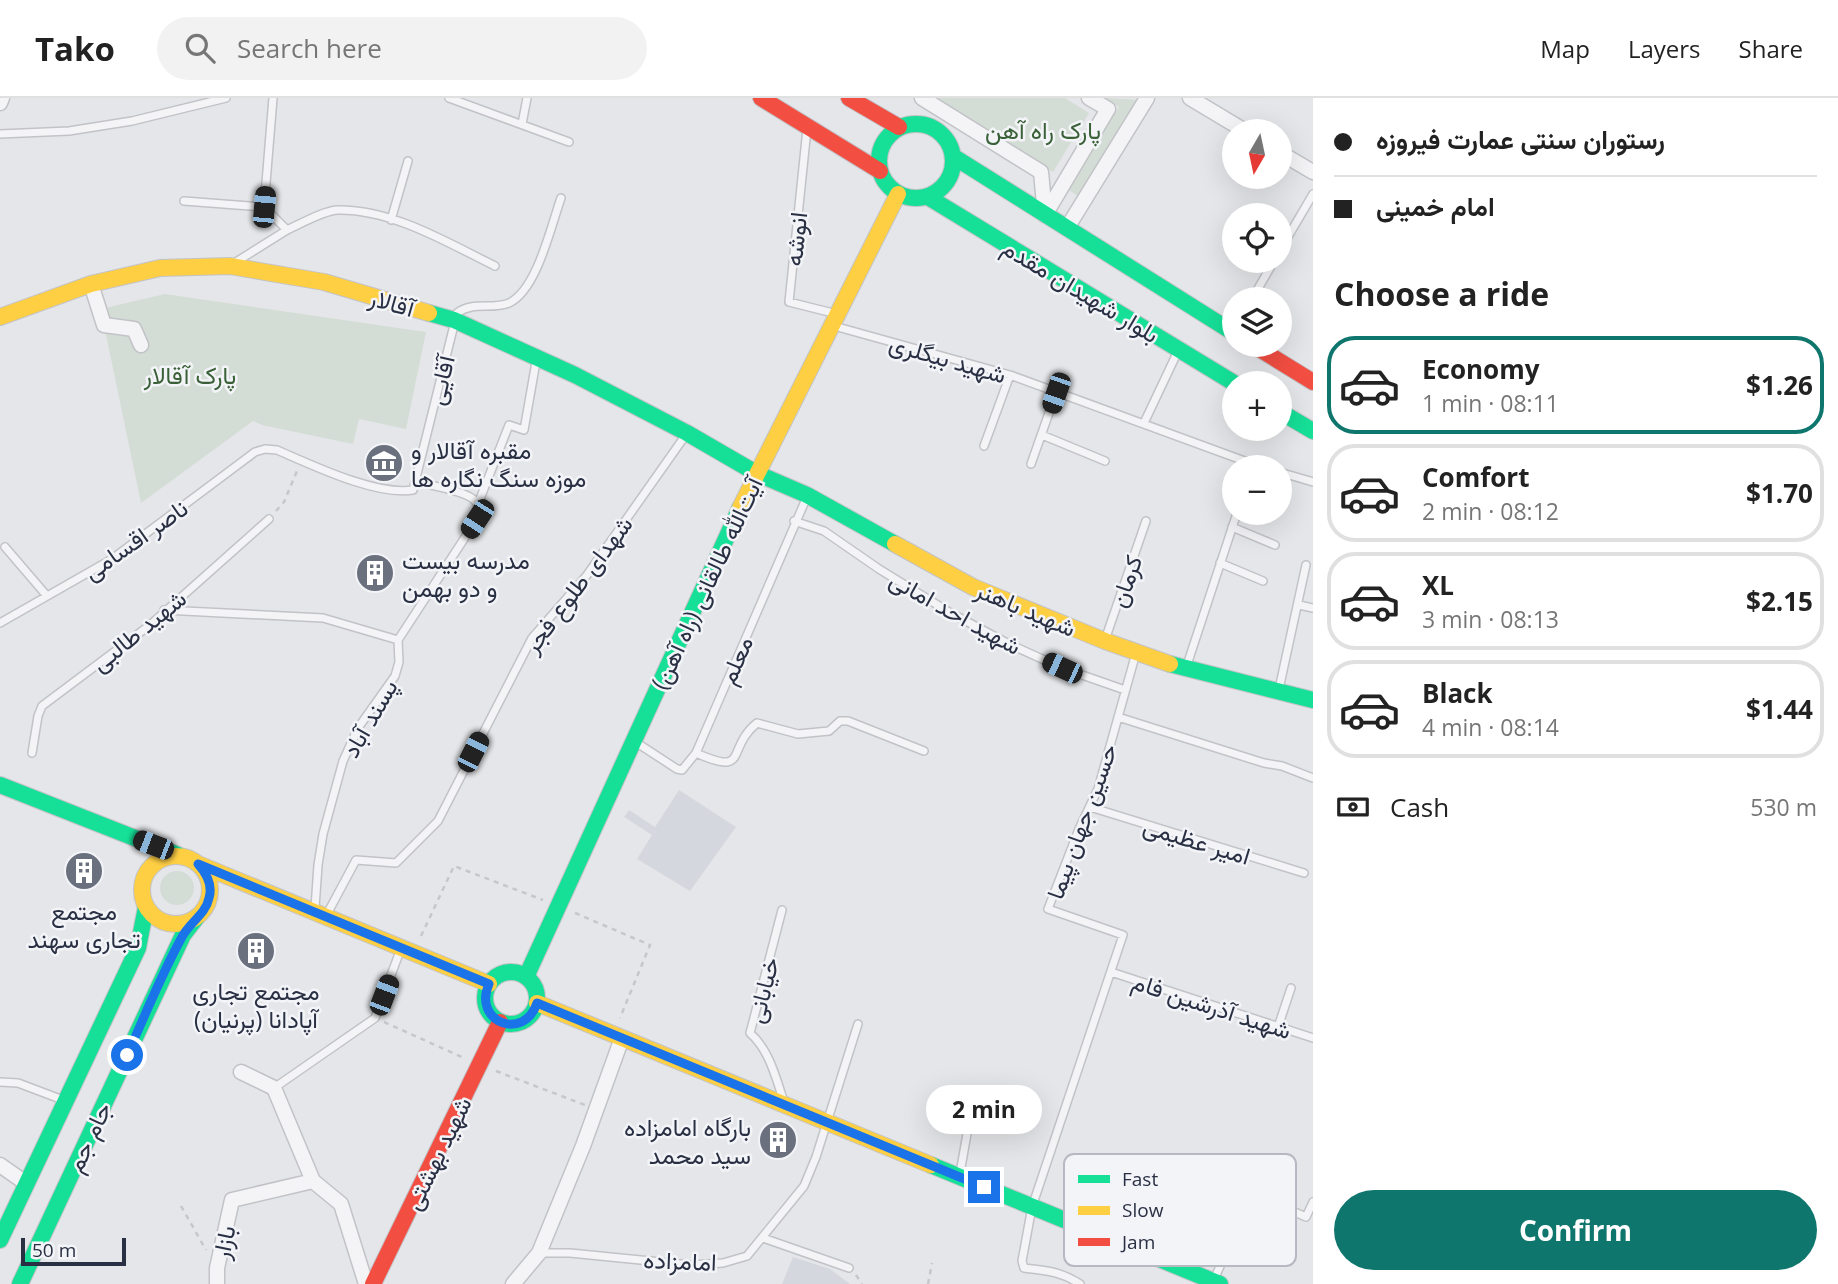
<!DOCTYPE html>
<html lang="en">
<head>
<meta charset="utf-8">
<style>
  :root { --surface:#fff; --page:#f2f2f2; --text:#222; --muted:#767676; --line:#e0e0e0; --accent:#0f766e }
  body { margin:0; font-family:"Open Sans",Vazirmatn,sans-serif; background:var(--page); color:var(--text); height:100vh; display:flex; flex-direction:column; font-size:26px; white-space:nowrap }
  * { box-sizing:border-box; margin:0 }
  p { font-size:23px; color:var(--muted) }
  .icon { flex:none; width:38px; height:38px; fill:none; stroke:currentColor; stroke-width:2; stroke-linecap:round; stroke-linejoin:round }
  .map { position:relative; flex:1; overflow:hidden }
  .drawer { display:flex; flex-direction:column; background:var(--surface); width:525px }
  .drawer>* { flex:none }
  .banner { display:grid; align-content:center; height:154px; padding:0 21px; background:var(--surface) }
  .needle { width:46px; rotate:189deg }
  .buttons { position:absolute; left:1222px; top:21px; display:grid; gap:14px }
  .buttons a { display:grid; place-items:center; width:70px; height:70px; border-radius:50%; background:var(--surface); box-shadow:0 7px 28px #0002; font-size:35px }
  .scale { position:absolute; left:21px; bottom:18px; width:105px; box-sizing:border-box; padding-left:7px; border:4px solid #2a3044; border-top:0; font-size:19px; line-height:24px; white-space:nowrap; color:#2a3044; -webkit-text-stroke:5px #f3f4f8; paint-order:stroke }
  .end { position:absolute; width:32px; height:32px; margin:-16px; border:9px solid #1a73e8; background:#fff; box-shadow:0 0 0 4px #fff }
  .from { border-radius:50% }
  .bubble { position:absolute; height:49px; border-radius:24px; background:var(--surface); box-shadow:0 7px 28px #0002; font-size:23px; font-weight:700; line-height:49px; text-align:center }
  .car { position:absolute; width:21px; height:42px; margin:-21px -10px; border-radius:9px; box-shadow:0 0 5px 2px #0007; background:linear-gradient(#222 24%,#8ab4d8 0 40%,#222 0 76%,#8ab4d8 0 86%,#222 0) }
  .banner b { display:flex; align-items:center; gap:24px; height:66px; font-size:26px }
  .banner b+b { border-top:2px solid var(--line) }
  .banner i { width:18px; height:18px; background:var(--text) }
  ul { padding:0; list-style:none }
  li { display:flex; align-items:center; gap:21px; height:98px; margin:0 14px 10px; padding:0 7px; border:4px solid var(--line); border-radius:28px }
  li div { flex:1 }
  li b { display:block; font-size:26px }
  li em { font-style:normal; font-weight:700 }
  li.current { border-color:var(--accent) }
  li>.icon { width:63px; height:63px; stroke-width:1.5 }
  h2 { padding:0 21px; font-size:32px; line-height:84px }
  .pay { display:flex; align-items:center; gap:18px; height:77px; padding:0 21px; font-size:26px }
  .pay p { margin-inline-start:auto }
  .cta { display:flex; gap:14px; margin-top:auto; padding:14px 21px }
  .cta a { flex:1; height:80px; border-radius:42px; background:var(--accent); color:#fff; font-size:28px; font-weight:700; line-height:80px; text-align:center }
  header { display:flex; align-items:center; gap:42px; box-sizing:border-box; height:98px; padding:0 35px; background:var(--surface); border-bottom:2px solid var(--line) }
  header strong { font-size:33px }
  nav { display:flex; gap:38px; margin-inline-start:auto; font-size:24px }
  .search { width:490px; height:63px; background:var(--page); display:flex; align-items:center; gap:18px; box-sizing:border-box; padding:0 24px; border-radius:38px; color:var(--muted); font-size:26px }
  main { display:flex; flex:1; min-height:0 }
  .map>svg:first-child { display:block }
</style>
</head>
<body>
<header>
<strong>Tako</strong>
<div class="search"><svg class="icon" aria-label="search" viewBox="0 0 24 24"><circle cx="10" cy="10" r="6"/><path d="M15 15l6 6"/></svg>Search here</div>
<nav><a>Map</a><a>Layers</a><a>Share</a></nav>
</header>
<main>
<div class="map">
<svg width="1313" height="1186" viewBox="0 0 1313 1186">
  <rect width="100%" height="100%" fill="#e5e6e9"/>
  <path fill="#d5d7de" d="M679,692L736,729L690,793L637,761L652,737L624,719L629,712L655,729Z
    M793,1159L830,1171L850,1186H782Z"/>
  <path fill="#d4ddd5" d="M930,0H1065L1089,15L1053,74Z
    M1105,0L1141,2L1079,99L1067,91L1119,9Z
    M165,196L426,234L406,331L359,321L353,346L262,327L253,323L141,405L104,227L92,213Z
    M160 790a17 17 0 1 1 34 0a17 17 0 1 1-34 0Z"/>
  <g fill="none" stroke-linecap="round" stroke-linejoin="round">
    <defs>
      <path id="lane" d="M449,0L569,44
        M522,26L527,0
        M807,31L789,204L833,215
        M0,36L69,33L132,23L226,0
        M184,103L264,109
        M391,122L408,63
        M287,132C300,126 325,112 338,112C392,111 448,145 495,168
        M1279,154L1313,96
        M236,164L287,132L264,109L273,0
        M1252,201L1274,163
        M834,228L1010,277L1261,369
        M1144,325L1178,253
        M1042,337L1105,363
        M984,348L1010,277
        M1031,366L1056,295
        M1279,374L1313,384
        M478,406L509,327L524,332L536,264
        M794,423L824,433L879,471L949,514L1009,546L1062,570L1125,592
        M1232,429L1275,447
        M5,449L47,498
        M1220,465L1263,483
        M1299,507L1313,510
        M164,512L323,520L398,542
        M0,525L112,461L255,354L265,351L277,352C312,367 376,398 413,392L457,215C473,203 492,212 509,205C537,192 551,128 561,100
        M1106,539L1146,423
        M1187,567L1237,415
        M1279,591L1306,467
        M1118,619L1264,665L1282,668L1313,680
        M637,645L677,671L682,672L696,655L806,401
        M32,655L38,618L42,608L150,527L269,421
        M696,655C750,679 725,651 757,625L798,636L829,633L840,623H848L924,653
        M1090,709L1304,775
        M315,810L318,767L323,736L343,663L358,630L395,578L399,564L398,542L477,421C478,415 480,409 476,404C469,393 429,387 416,384
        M782,812L750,935C769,952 775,977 783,1001
        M326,818L356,762L396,765L438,723L532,540L587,477L685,338
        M1111,874L1313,940
        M1278,929L1291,890
        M0,984L18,985L63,1002
        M274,990L375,920L400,853
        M960,1075L972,1008
        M763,1140L849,1170
        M539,1155H570L691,1167L723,1165L747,1158L804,1088L816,1059L858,926
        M1215,1179L1254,1096L1306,1119L1313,1104
        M1080,1186C1060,1173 1047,1173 1024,1170L1022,1163L1032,1109L1123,837L1048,811L1079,731L1098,691L1136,555"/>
      <path id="street" d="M922,0L1041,74L1045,117
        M1190,0L1245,33
        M0,5L2,0
        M1279,54L1313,74
        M1045,117L1108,11L1089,0
        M1067,130L1147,0
        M91,186L104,227L134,231L141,247
        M241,974L274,990L313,1083L341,1106L366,1186
        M0,1067L27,1086
        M217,1186V1170L232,1102L313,1083
        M513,1186L539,1155L583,1048L622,940"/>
      <path id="fast" d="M879 63a37 37 0 1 1 74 0a37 37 0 1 1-74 0Z
        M954,59L1234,235
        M928,99L1234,285
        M429,215L454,222L575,277L687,335L756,375L807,397L895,446
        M1279,313L1313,333
        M1170,566L1313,602
        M0,687L178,757
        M485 900a26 26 0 1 1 52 0a26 26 0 1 1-52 0Z
        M526,879L740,410
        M931,1067L1220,1186
        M0,1142L138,850L146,809
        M20,1186L183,837L197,819"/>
      <path id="slow" d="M0,219L91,186L160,170L230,168L324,184L429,215
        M740,410L898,96
        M895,446L973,489L1105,543L1170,566
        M142 792a34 34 0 1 1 68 0a34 34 0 1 1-68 0Z
        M198,766L489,886
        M537,905L931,1067"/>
      <path id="jam" d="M761,0L880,73
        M849,0L899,29
        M1253,247L1313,284
        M373,1186L500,924"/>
    </defs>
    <use href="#lane" stroke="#c2c3c7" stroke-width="10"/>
    <use href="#street" stroke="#c2c3c7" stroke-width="17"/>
    <use href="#fast" stroke="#c2c3c7" stroke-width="18"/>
    <use href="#slow" stroke="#c2c3c7" stroke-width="18"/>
    <use href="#jam" stroke="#c2c3c7" stroke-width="18"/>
    <path stroke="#c6c7cc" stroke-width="2.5" stroke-dasharray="5 5" stroke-linecap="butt" d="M276,413L284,404L297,373
      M575,815L650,847L620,920
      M421,838L454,768L543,802
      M384,924L464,960
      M496,973L585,1007
      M181,1108L206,1152
      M856,1177L862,1186
      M928,1186L932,1165"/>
    <use href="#lane" stroke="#f4f4f6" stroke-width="7"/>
    <use href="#street" stroke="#f4f4f6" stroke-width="14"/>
    <use href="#fast" stroke="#16e098" stroke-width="16"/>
    <use href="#slow" stroke="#ffcf43" stroke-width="16"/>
    <use href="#jam" stroke="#f24e42" stroke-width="16"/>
  </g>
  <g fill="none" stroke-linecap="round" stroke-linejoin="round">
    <path stroke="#1a73e8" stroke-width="9" d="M127,957C145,918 161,877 182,839C189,825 206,816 209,800C213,787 207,776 198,766L489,886C472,924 524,944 537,905L984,1089"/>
  </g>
  <defs>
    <symbol id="museum-disc" viewBox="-11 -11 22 22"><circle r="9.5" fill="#6b707e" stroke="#f3f4f8"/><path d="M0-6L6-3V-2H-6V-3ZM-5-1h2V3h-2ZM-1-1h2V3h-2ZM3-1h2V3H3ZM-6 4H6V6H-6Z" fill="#fff"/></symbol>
    <symbol id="building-disc" viewBox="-11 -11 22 22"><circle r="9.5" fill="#6b707e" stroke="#f3f4f8"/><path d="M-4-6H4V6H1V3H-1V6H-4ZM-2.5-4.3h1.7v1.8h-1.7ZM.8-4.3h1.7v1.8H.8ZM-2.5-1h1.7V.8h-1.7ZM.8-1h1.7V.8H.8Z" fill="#fff"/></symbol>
  </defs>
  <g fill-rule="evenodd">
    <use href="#museum-disc" x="362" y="343" width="44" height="44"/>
    <use href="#building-disc" x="353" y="453" width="44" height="44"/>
    <use href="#building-disc" x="62" y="751" width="44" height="44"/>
    <use href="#building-disc" x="234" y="831" width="44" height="44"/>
    <use href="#building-disc" x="756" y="1020" width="44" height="44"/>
  </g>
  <g text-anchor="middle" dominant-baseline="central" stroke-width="5" stroke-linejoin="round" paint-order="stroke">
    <g font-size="24" fill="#396037" stroke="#f3f4f8">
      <text x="1043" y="31">پارک راه آهن</text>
      <text x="190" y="276">پارک آقالار</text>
    </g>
    <g font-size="24" fill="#2a3044" stroke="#f3f4f8">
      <text transform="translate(795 141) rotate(-84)">انوشه</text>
      <text transform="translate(1081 192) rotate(31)">بلوار شهیدان مقدم</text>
      <text transform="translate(392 204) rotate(16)">آقالار</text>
      <text transform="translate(948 260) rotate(16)">شهید بیگلری</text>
      <text transform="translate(440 282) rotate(-77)">آقایی</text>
      <text transform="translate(135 441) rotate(-35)">ناصر اقسامی</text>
      <text transform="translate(1125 483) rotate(-71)">کرمان</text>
      <text transform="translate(706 485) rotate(-65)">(راه آهن) آیت‌الله طالقانی</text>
      <text transform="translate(577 486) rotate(-53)">شهدای طلوع فجر</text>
      <text transform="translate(1026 510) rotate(23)">شهید باهنر</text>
      <text transform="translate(956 514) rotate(29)">شهید احد امانی</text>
      <text transform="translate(138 532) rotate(-39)">شهید طالبی</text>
      <text transform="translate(735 562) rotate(-67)">معلم</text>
      <text transform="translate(369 620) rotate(-60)">پسند آباد</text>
      <text transform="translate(1081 723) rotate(-70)">حسین جهان پیما</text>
      <text transform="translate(1197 742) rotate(17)">امیر عظیمی</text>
      <text transform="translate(762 892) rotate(-76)">خیابانی</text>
      <text transform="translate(1212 907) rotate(18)">شهید آذرشین فام</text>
      <text transform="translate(88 1039) rotate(-65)">جام جم</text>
      <text transform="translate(437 1055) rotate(-64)">شهید بهشتی</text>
      <text transform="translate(223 1144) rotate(-78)">بازار</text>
      <text transform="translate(680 1162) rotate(2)">امامزاده</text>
    </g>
    <g font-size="24" fill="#2a3044" stroke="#f3f4f8" text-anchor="start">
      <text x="411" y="351">مقبره آقالار و<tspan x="411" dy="28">موزه سنگ نگاره ها</tspan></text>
      <text x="402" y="461">مدرسه بیست<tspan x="402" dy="28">و دو بهمن</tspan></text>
      <text x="84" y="812" text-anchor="middle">مجتمع<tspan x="84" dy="28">تجاری سهند</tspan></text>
      <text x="256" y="892" text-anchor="middle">مجتمع تجاری<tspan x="256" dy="28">آپادانا (پرنیان)</tspan></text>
      <text x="751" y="1028" text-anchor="end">بارگاه امامزاده<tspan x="751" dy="28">سید محمد</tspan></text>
    </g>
  </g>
  <rect x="1064" y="1056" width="232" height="112" rx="10" fill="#f3f4f8" stroke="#b7b9c2" stroke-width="2"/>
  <rect x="1078" y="1077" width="32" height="8" fill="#16e098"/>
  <rect x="1078" y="1108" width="32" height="9" fill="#ffcf43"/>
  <rect x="1078" y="1140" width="32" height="8" fill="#f24e42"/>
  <g font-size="19" fill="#2a3044">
    <text x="1122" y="1088">Fast</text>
    <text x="1122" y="1119">Slow</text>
    <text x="1122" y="1151">Jam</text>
  </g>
</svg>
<div class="buttons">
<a><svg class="needle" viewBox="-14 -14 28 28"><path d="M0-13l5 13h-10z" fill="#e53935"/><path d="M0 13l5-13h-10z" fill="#767676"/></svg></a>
<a><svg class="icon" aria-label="locate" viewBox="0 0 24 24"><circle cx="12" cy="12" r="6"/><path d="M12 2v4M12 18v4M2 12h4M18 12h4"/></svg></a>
<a><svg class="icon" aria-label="layers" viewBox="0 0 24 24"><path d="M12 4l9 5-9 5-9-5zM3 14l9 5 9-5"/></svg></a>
<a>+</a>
<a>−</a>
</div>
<div class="scale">50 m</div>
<i class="end from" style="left:127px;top:957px"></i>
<i class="end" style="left:984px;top:1089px"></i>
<div class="bubble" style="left:926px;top:987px;width:116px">2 min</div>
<i class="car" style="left:264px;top:109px;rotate:5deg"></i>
<i class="car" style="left:1056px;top:295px;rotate:199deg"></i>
<i class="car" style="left:477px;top:421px;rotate:213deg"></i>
<i class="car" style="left:1062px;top:570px;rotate:295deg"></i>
<i class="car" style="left:473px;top:654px;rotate:27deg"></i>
<i class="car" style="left:153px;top:747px;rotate:291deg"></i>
<i class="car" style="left:384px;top:897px;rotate:21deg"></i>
</div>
<section class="drawer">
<div class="banner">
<b><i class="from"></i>رستوران سنتی عمارت فیروزه</b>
<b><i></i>امام خمینی</b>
</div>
<h2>Choose a ride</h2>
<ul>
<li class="current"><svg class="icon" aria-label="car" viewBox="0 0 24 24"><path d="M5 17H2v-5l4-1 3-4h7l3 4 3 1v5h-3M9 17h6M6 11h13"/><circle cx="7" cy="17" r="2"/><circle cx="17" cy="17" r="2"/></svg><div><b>Economy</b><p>1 min · 08:11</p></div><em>$1.26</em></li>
<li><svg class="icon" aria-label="car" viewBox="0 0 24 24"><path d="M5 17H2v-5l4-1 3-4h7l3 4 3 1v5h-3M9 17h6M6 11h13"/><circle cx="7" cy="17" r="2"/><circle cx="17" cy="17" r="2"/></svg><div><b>Comfort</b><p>2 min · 08:12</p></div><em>$1.70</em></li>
<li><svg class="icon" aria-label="car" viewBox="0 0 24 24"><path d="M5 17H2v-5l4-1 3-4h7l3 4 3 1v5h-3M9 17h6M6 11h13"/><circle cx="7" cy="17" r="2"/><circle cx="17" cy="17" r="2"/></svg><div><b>XL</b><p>3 min · 08:13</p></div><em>$2.15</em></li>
<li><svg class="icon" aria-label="car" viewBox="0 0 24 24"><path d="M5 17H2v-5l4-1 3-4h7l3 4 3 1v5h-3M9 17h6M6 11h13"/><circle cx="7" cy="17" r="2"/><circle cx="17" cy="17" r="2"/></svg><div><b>Black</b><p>4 min · 08:14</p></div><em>$1.44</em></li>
</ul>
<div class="pay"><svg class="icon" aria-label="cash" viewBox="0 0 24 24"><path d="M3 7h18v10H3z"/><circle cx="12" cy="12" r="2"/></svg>Cash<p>530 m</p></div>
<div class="cta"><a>Confirm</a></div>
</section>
</main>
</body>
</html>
